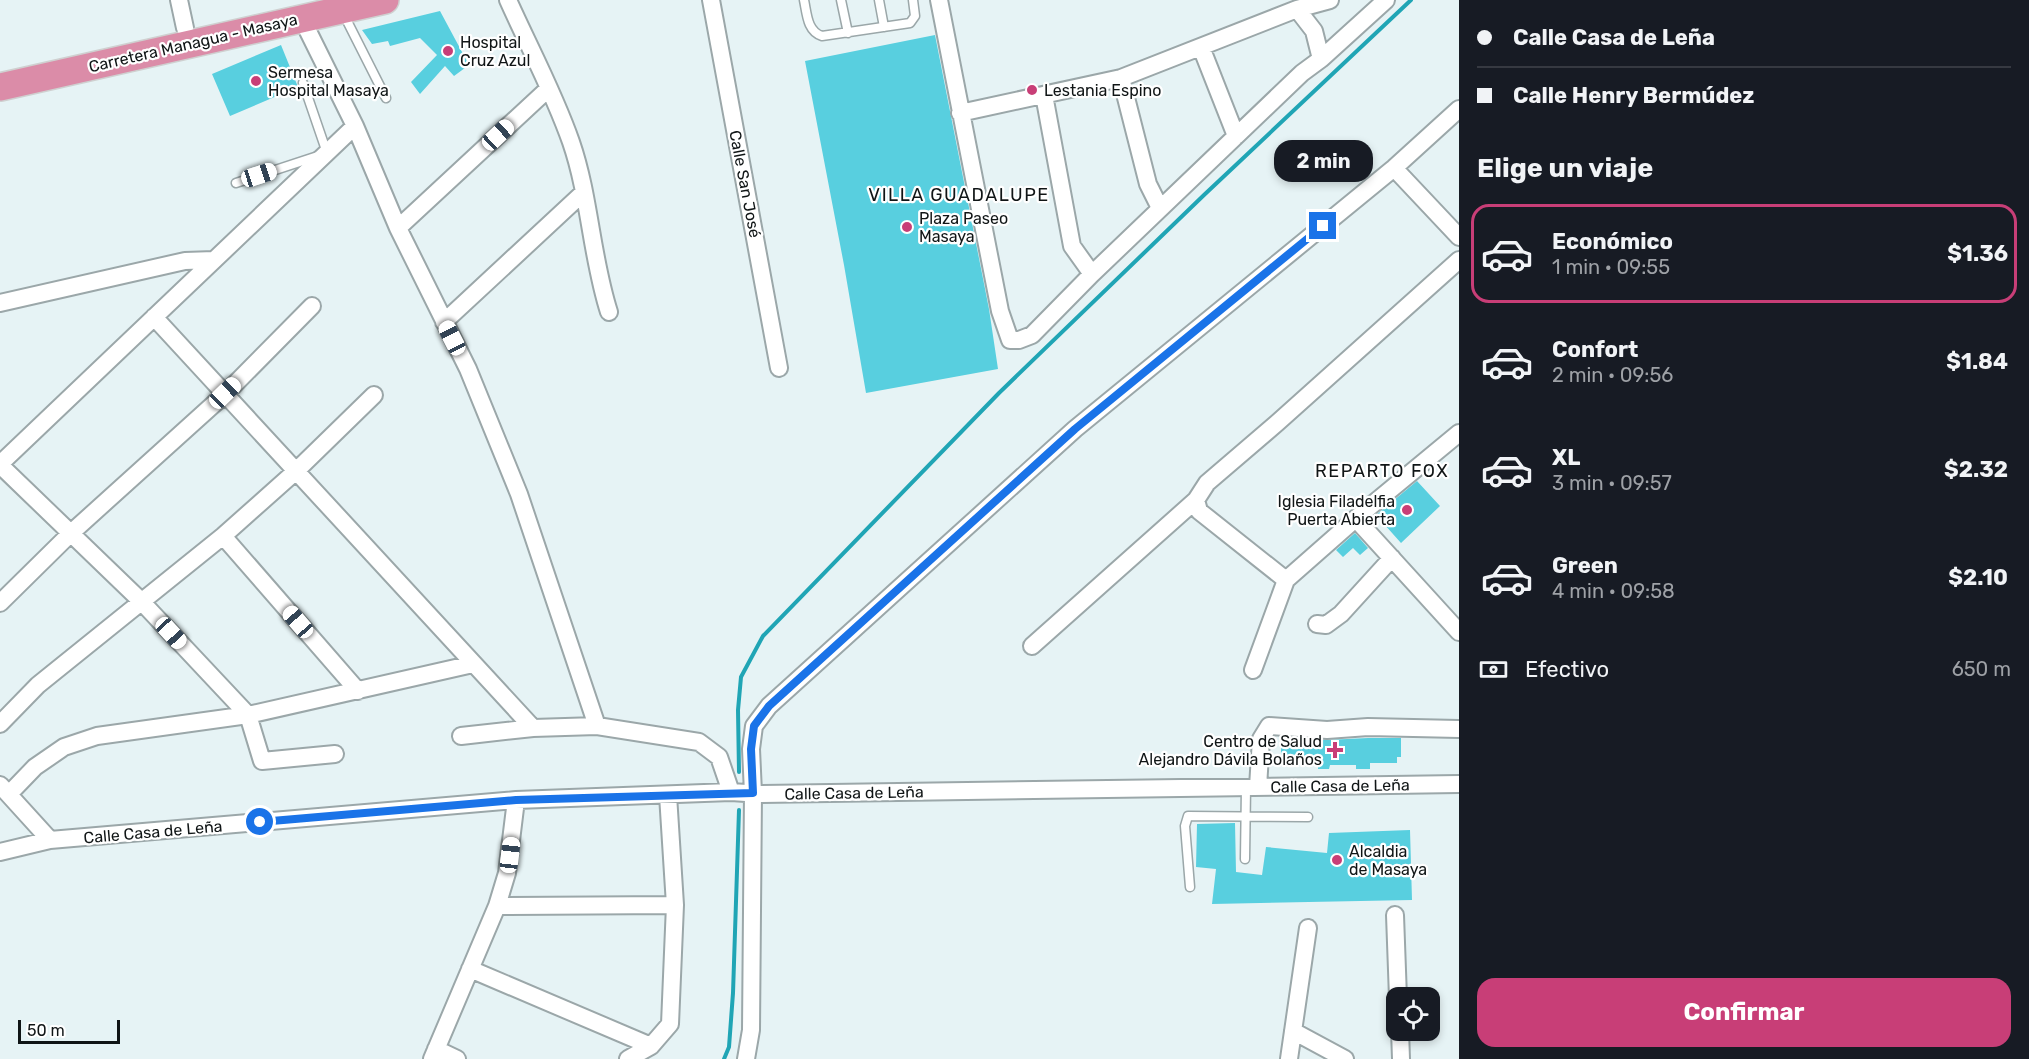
<!DOCTYPE html>
<html lang="es">
<head>
<meta charset="utf-8">
<style>
  :root { --surface:#171b24; --page:#20242c; --text:#f1f3f6; --muted:#9ea1a6; --line:#363941; --accent:#c83e77 }
  body { margin:0; font-family:Rubik,sans-serif; background:var(--page); color:var(--text); height:100vh; display:flex; flex-direction:column; font-size:22px; white-space:nowrap }
  * { box-sizing:border-box; margin:0 }
  p { font-size:20px; color:var(--muted) }
  .icon { flex:none; width:33px; height:33px; fill:none; stroke:currentColor; stroke-width:2; stroke-linecap:round; stroke-linejoin:round }
  .map { position:relative; flex:1; overflow:hidden }
  .panel { display:flex; flex-direction:column; background:var(--surface); width:570px }
  .panel>* { flex:none }
  .top-card { display:grid; align-content:center; height:132px; padding:0 18px; background:var(--surface) }
  .controls { position:absolute; left:1386px; top:987px; display:grid; gap:12px }
  .controls a { display:grid; place-items:center; width:54px; height:54px; border-radius:12px; background:var(--surface); box-shadow:0 3px 9px #0003; font-size:30px }
  .scale { position:absolute; left:18px; bottom:15px; width:102px; box-sizing:border-box; padding-left:6px; border:3px solid #101516; border-top:0; font-size:16px; line-height:21px; white-space:nowrap; color:#101516; -webkit-text-stroke:4px #fff; paint-order:stroke }
  .end { position:absolute; width:27px; height:27px; margin:-14px; border:8px solid #1a73e8; background:#fff; box-shadow:0 0 0 3px #fff }
  .from { border-radius:50% }
  .bubble { position:absolute; height:42px; border-radius:18px; background:var(--surface); box-shadow:0 3px 9px #0003; font-size:20px; font-weight:700; line-height:42px; text-align:center }
  .car { position:absolute; width:18px; height:36px; margin:-18px -9px; border-radius:8px; box-shadow:0 0 4px 2px #0007; background:linear-gradient(#fff 24%,#345 0 40%,#fff 0 76%,#345 0 86%,#fff 0) }
  .top-card b { display:flex; align-items:center; gap:21px; height:57px; font-size:22px }
  .top-card b+b { border-top:2px solid var(--line) }
  .top-card i { width:15px; height:15px; background:var(--text) }
  ul { padding:0; list-style:none }
  li { display:flex; align-items:center; gap:18px; height:99px; margin:0 12px 9px; padding:0 6px; border:3px solid transparent; border-radius:18px }
  li div { flex:1 }
  li b { display:block; font-size:22px }
  li em { font-style:normal; font-weight:700 }
  li.on { border-color:var(--accent) }
  li>.icon { width:54px; height:54px; stroke-width:1.5 }
  h2 { padding:0 18px; font-size:27px; line-height:72px }
  .pay { display:flex; align-items:center; gap:15px; height:66px; padding:0 18px; font-size:22px }
  .pay p { margin-inline-start:auto }
  .button { display:flex; gap:12px; margin-top:auto; padding:12px 18px }
  .button a { flex:1; height:69px; border-radius:18px; background:var(--accent); color:#fff; font-size:24px; font-weight:700; line-height:69px; text-align:center }
  main { display:flex; flex:1; min-height:0 }
  .map>svg:first-child { display:block }
</style>
</head>
<body>
<main>
<div class="map">
<svg width="1459" height="1059" viewBox="0 0 1459 1059">
  <rect width="100%" height="100%" fill="#e6f3f5"/>
  <g fill="none" stroke-linecap="round" stroke-linejoin="round">
    <path stroke="#20a5b5" stroke-width="4" d="M739,772L738,710L741,677L763,636L999,393L1204,195L1411,0
      M724,1059L729,1047L733,993L739,810"/>
  </g>
  <path fill="#58cfdf" d="M440,11L469,65L454,76L445,66L420,94L411,82L437,55L420,38L390,46L388,41L372,44L362,30Z
    M935,35L989,309L998,369L866,393L844,265L805,61Z
    M281,45L298,87L230,116L212,74Z
    M1417,481L1440,506L1401,543L1376,515Z
    M1355,533L1368,548L1360,555L1353,548L1343,557L1336,550Z
    M1281,737L1326,740L1368,738H1401V757H1397V763H1370V769H1356V765H1330L1329,769H1318V765L1281,766Z
    M1235,823L1236,872L1262,875L1266,847L1327,853L1329,833L1410,830L1412,900L1212,904L1216,869L1196,867L1197,824Z"/>
  <g fill="none" stroke-linecap="round" stroke-linejoin="round">
    <defs>
      <path id="service" d="M804,0C807,14 807,31 822,36L910,23L915,16L913,0
        M841,0L848,33
        M879,0L884,27
        M343,13L386,98
        M236,183L327,153L303,83
        M1245,859L1246,787
        M1190,887L1185,826L1188,816L1308,817"/>
      <path id="minor" d="M179,0L185,28
        M508,0C529,47 554,93 571,142C590,197 591,256 609,312
        M711,0L779,368
        M939,0L1000,311L1010,340H1019L1032,335L1092,274L1302,73L1321,59L1314,31L1297,9L1330,0
        M302,19L355,126L398,228L468,369L519,494L597,726
        M1201,47L1236,136
        M1321,59L1386,0
        M1121,78L1148,184L1160,208
        M1044,95L1072,246L1092,274
        M960,113L1121,78L1297,9
        M1394,168L1459,237
        M398,228L548,89
        M0,303L185,261L214,260
        M154,317L533,728
        M444,322L584,192
        M0,464L355,126
        M0,465L140,600L248,715L262,761L335,754
        M1356,519L1459,632
        M223,536L358,691
        M1286,580L1199,511L1196,500L1207,483L1277,423L1459,260
        M0,603L71,533L225,394L312,306
        M1317,624L1326,625L1341,614L1392,558
        M1032,646L1196,500
        M1253,670L1286,580L1361,514L1459,433
        M0,724L38,685L223,536L296,471L374,395
        M461,736L533,728L597,726L699,742L719,757L731,792
        M0,785L50,840
        M1258,787L1261,739L1269,726L1327,730L1368,727L1459,729
        M9,794L35,767L64,747L97,736L248,715L473,664
        M0,852L50,840L516,800L731,792L761,794L1459,784
        M497,906L675,905
        M1395,915L1398,998
        M470,969L651,1046
        M1400,1030L1401,1059
        M1293,1031L1345,1059
        M436,1049L457,1059
        M432,1059L497,906L507,873L516,800
        M628,1059L651,1046L670,1024L675,905L668,795
        M746,1059L751,1030L753,793L751,749L754,726L769,706L1075,429L1394,168L1459,109
        M1289,1059L1308,928"/>
      <path id="trunk" d="M0,87L385,0"/>
    </defs>
    <use href="#service" stroke="#9ba7a9" stroke-width="11"/>
    <use href="#minor" stroke="#9ba7a9" stroke-width="20"/>
    <use href="#trunk" stroke="#cfd0d0" stroke-width="30"/>
    <use href="#service" stroke="#fff" stroke-width="8"/>
    <use href="#minor" stroke="#fff" stroke-width="16"/>
    <use href="#trunk" stroke="#db8ca8" stroke-width="27"/>
  </g>
  <g fill="none" stroke-linecap="round" stroke-linejoin="round">
    <path stroke="#1a73e8" stroke-width="8" d="M260,822L516,800L753,793L751,749L754,726L769,706L1075,429L1323,226"/>
  </g>
  <g fill="#c83e77" stroke="#fff" stroke-width="2">
    <circle cx="448" cy="51" r="6"/>
    <circle cx="256" cy="81" r="6"/>
    <circle cx="1032" cy="90" r="6"/>
    <circle cx="907" cy="227" r="6"/>
    <circle cx="1407" cy="510" r="6"/>
    <path d="M1332 741h6v6h6v6h-6v6h-6v-6h-6v-6h6z"/>
    <circle cx="1337" cy="860" r="6"/>
  </g>
  <g text-anchor="middle" dominant-baseline="central" stroke-width="4.5" stroke-linejoin="round" paint-order="stroke">
    <g font-size="16" fill="#101516" stroke="#fff" text-anchor="start">
      <text x="460" y="42">Hospital<tspan x="460" dy="18">Cruz Azul</tspan></text>
      <text x="268" y="72">Sermesa<tspan x="268" dy="18">Hospital Masaya</tspan></text>
      <text x="1044" y="90">Lestania Espino</text>
      <text x="919" y="218">Plaza Paseo<tspan x="919" dy="18">Masaya</tspan></text>
      <text x="1395" y="501" text-anchor="end">Iglesia Filadelfia<tspan x="1395" dy="18">Puerta Abierta</tspan></text>
      <text x="1322" y="741" text-anchor="end">Centro de Salud<tspan x="1322" dy="18">Alejandro Dávila Bolaños</tspan></text>
      <text x="1349" y="851">Alcaldia<tspan x="1349" dy="18">de Masaya</tspan></text>
    </g>
    <g font-size="16" fill="#101516" stroke="#fff">
      <text transform="translate(193 43) rotate(-13)">Carretera Managua - Masaya</text>
      <text transform="translate(745 184) rotate(79)">Calle San José</text>
      <text transform="translate(1340 786) rotate(-1)">Calle Casa de Leña</text>
      <text transform="translate(854 793) rotate(-1)">Calle Casa de Leña</text>
      <text transform="translate(153 832) rotate(-5)">Calle Casa de Leña</text>
    </g>
    <g font-size="18" letter-spacing="1.5" fill="#101516" stroke="#fff">
      <text x="959" y="195">VILLA GUADALUPE</text>
      <text x="1382" y="471">REPARTO FOX</text>
    </g>
  </g>
</svg>
<div class="controls">
<a><svg class="icon" aria-label="locate" viewBox="0 0 24 24"><circle cx="12" cy="12" r="6"/><path d="M12 2v4M12 18v4M2 12h4M18 12h4"/></svg></a>
</div>
<div class="scale">50 m</div>
<i class="end from" style="left:260px;top:822px"></i>
<i class="end" style="left:1323px;top:226px"></i>
<div class="bubble" style="left:1274px;top:140px;width:99px">2 min</div>
<i class="car" style="left:498px;top:135px;rotate:47deg"></i>
<i class="car" style="left:259px;top:175px;rotate:72deg"></i>
<i class="car" style="left:452px;top:338px;rotate:333deg"></i>
<i class="car" style="left:225px;top:393px;rotate:46deg"></i>
<i class="car" style="left:298px;top:622px;rotate:319deg"></i>
<i class="car" style="left:171px;top:633px;rotate:137deg"></i>
<i class="car" style="left:510px;top:855px;rotate:7deg"></i>
</div>
<section class="panel">
<div class="top-card">
<b><i class="from"></i>Calle Casa de Leña</b>
<b><i></i>Calle Henry Bermúdez</b>
</div>
<h2>Elige un viaje</h2>
<ul>
<li class="on"><svg class="icon" aria-label="car" viewBox="0 0 24 24"><path d="M5 17H2v-5l4-1 3-4h7l3 4 3 1v5h-3M9 17h6M6 11h13"/><circle cx="7" cy="17" r="2"/><circle cx="17" cy="17" r="2"/></svg><div><b>Económico</b><p>1 min · 09:55</p></div><em>$1.36</em></li>
<li><svg class="icon" aria-label="car" viewBox="0 0 24 24"><path d="M5 17H2v-5l4-1 3-4h7l3 4 3 1v5h-3M9 17h6M6 11h13"/><circle cx="7" cy="17" r="2"/><circle cx="17" cy="17" r="2"/></svg><div><b>Confort</b><p>2 min · 09:56</p></div><em>$1.84</em></li>
<li><svg class="icon" aria-label="car" viewBox="0 0 24 24"><path d="M5 17H2v-5l4-1 3-4h7l3 4 3 1v5h-3M9 17h6M6 11h13"/><circle cx="7" cy="17" r="2"/><circle cx="17" cy="17" r="2"/></svg><div><b>XL</b><p>3 min · 09:57</p></div><em>$2.32</em></li>
<li><svg class="icon" aria-label="car" viewBox="0 0 24 24"><path d="M5 17H2v-5l4-1 3-4h7l3 4 3 1v5h-3M9 17h6M6 11h13"/><circle cx="7" cy="17" r="2"/><circle cx="17" cy="17" r="2"/></svg><div><b>Green</b><p>4 min · 09:58</p></div><em>$2.10</em></li>
</ul>
<div class="pay"><svg class="icon" aria-label="cash" viewBox="0 0 24 24"><path d="M3 7h18v10H3z"/><circle cx="12" cy="12" r="2"/></svg>Efectivo<p>650 m</p></div>
<div class="button"><a>Confirmar</a></div>
</section>
</main>
</body>
</html>
